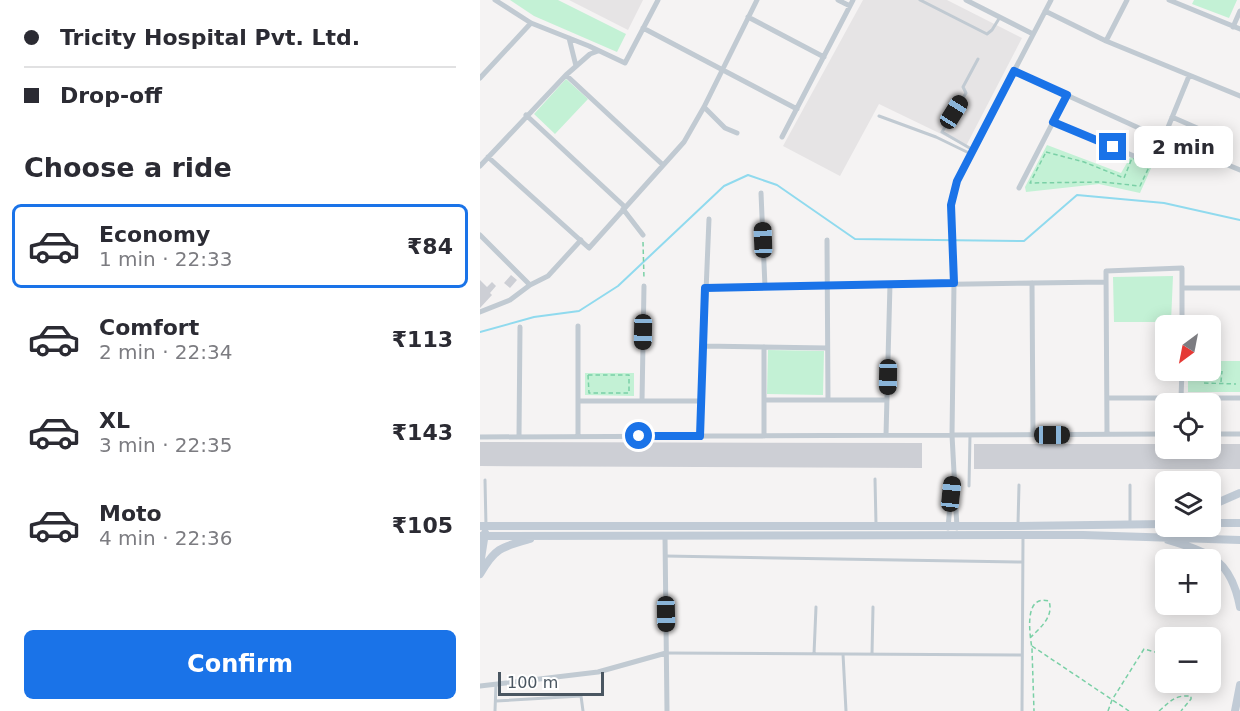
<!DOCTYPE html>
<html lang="en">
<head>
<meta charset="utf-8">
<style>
  :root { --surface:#fff; --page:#f2f2f3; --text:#2b2b33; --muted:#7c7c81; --line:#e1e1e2; --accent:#1a73e8 }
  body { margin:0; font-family:"DejaVu Sans",sans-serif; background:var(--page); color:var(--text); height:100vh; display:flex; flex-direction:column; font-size:22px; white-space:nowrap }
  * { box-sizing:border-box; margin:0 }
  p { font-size:20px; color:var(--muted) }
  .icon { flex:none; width:33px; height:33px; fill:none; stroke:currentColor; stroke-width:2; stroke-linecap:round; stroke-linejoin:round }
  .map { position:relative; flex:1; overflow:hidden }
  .details { display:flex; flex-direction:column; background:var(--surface); width:480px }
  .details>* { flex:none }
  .top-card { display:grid; align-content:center; height:132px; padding:0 24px; background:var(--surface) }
  .needle { width:39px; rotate:212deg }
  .controls { position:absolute; left:675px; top:315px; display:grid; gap:12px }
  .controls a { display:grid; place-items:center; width:66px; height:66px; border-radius:9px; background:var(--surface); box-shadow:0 3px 15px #0003; font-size:30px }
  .scale { position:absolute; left:18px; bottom:15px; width:106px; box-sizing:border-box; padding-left:6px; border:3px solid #4a5661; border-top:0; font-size:16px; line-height:21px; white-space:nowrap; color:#4a5661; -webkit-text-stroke:4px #fff; paint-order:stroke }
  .end { position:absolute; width:27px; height:27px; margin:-14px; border:8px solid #1a73e8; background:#fff; box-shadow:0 0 0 3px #fff }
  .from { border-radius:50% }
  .bubble { position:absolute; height:42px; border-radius:9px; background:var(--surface); box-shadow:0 3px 15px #0003; font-size:20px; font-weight:700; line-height:42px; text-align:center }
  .car { position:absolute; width:18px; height:36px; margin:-18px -9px; border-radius:8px; box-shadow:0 0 4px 2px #0007; background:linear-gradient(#222 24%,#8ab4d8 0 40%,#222 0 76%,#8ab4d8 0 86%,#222 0) }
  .top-card b { display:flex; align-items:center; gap:21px; height:57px; font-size:22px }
  .top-card b+b { border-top:2px solid var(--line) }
  .top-card i { width:15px; height:15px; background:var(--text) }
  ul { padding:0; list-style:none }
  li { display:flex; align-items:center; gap:18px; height:84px; margin:0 12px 9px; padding:0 12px; border:3px solid transparent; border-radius:9px }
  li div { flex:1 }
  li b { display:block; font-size:22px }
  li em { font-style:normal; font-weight:700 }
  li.on { border-color:var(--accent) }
  li>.icon { width:54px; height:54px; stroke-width:1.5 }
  h2 { padding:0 24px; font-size:27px; line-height:72px }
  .button { display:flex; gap:12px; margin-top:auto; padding:12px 24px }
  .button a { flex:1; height:69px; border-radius:9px; background:var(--accent); color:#fff; font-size:24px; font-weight:700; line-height:69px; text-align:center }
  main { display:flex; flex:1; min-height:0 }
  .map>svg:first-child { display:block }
</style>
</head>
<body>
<main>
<section class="details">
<div class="top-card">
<b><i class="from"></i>Tricity Hospital Pvt. Ltd.</b>
<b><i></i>Drop-off</b>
</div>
<h2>Choose a ride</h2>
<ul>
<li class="on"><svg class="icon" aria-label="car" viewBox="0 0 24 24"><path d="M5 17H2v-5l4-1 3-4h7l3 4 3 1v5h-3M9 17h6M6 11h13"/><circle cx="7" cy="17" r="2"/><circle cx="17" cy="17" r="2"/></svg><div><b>Economy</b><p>1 min · 22:33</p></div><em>₹84</em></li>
<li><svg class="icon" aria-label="car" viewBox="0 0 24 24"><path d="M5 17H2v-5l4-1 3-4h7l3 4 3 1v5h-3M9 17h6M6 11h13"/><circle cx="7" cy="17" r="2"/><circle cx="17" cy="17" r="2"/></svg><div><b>Comfort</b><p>2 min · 22:34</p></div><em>₹113</em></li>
<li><svg class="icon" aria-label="car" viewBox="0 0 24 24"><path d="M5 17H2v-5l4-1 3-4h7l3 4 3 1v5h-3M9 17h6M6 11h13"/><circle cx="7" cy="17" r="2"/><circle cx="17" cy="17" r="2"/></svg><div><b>XL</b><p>3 min · 22:35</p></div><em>₹143</em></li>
<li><svg class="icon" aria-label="car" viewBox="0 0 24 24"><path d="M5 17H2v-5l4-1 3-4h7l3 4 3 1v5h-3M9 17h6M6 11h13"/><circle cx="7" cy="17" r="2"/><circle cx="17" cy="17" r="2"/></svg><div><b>Moto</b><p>4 min · 22:36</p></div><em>₹105</em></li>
</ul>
<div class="button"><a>Confirm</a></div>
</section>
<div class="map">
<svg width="760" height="711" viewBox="0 0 760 711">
  <rect width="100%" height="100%" fill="#f5f3f3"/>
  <path fill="#e6e4e5" d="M89,0H163L148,30Z
    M383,0H467L542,38L486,146L399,104L360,176L303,146Z"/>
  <path fill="#c3f1d5" d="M30,0H78L146,34L137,52L54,16Z
    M714,0H757L749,18L712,4Z
    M86,79L108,99L75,134L54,114Z
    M567,145L641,173L651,156L672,166L660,193L619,184L546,192L545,187Z
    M693,276L691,322H634L633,277Z
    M288,350L344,351L343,395L287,394Z
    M731,361H760V392H708V371L730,370Z
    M105,373H154V396L105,395Z"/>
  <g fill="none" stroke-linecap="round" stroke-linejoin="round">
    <path stroke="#90daee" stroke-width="2" d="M0,332L54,317L99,311L138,286L244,186L268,175L297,185L375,239L544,241L597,195L684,203L760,220"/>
  </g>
  <path fill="#cdcfd5" d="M31,275L37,280L30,288L24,283Z
    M0,280L7,287L12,282L16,286L10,293L12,295L0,308Z
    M0,442L442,443V468L0,466Z
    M494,444H686V448H730V444H760V469H494Z"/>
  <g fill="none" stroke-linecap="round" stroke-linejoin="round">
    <path stroke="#7ad0a6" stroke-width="1.5" stroke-dasharray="4.5 3" stroke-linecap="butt" d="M566,152L604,162L644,178L652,158L670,165L660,186L622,182L550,183Z
      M163,242L164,279
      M108,375H149V393H109Z
      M741,382L742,371
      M724,383L756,384
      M550,638C560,628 574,617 569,601C543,594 550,635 552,649L554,711
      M552,646L649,711
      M704,682L710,695
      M628,711L632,700L664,649L686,655
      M679,711C691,701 694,695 711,696V699L701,711"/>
    <path stroke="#c1cad2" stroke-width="3" d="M440,0L507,34L512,30L520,17
      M399,116L456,137L491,154
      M493,150L462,132L486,93L483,87L498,59
      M395,479L396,524
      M5,480L6,526
      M650,485V522
      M489,486L490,435
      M538,524L539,485
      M185,556L542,562
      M186,653L542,655
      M334,654L336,607
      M363,654L366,711
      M392,654L393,607
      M16,701L101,696L103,711
      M15,711L16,684
      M542,711L543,537"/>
    <path stroke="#c1cad2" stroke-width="5" d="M15,0L51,23L109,46L145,63L178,0
      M358,0L370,6
      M486,0L553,34
      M689,0L760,29
      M565,11L626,41L760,96
      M268,17L344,57
      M753,27L760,11
      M163,28L317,109
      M89,38L96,66
      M626,41L647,0
      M534,71L683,139
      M86,75L183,165
      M0,78L51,23
      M224,107L245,128L257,133
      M46,115L145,207
      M692,117L740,138L731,158L760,170
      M573,122L673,164L709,76
      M302,137L373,0
      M8,157L109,248L204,142L224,107L277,0
      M0,166L86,75L110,54L118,51
      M539,188L587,95
      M281,193L285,287
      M143,209L163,235
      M0,235L50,285L30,300L0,312
      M347,240L348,400
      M552,283L553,435
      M50,285L68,276L101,240
      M225,288L626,282
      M702,288H760
      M98,326V436
      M223,346L347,348
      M627,398H760
      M701,398L702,370
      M284,400H407
      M99,401H222
      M162,401L164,286
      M627,434L626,271L702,268V326
      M730,434H760
      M406,435L410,284
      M39,436L40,327
      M220,436L229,219
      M284,436V347
      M0,437L686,434
      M468,528L471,493
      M477,528L472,435L474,283L471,205L477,181L571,0
      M185,536L187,711
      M0,686L118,672L186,653"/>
    <path stroke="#c1cbd6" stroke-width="8" d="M730,506L760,493
      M730,523H760
      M0,526H538L686,524
      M0,536L603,535L760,540
      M688,540C731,553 751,560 760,607
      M0,565L5,533
      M0,574C15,548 21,547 50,539
      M755,711L760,685"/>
  </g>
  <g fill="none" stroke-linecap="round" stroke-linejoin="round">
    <path stroke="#1a73e8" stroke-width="8" d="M159,436H220L225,288L474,283L471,205L477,181L534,71L587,95L573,122L633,147"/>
  </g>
</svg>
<div class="controls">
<a><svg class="needle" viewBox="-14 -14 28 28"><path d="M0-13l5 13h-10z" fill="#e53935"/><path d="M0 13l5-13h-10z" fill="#7c7c81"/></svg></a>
<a><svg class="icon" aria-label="locate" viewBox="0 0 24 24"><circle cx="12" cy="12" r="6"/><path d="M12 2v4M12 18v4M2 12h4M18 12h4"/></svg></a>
<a><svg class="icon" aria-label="layers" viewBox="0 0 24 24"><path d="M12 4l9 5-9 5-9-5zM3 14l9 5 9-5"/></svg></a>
<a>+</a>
<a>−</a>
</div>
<div class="scale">100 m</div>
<i class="end from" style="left:159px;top:436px"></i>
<i class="end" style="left:633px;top:147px"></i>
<div class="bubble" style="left:654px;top:126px;width:99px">2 min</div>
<i class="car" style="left:474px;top:112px;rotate:32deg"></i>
<i class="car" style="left:283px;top:240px;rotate:358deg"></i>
<i class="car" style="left:163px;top:332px;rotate:181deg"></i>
<i class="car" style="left:408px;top:377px;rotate:181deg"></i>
<i class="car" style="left:572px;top:435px;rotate:90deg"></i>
<i class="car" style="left:471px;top:494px;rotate:6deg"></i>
<i class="car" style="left:186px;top:614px;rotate:179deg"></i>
</div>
</main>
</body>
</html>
